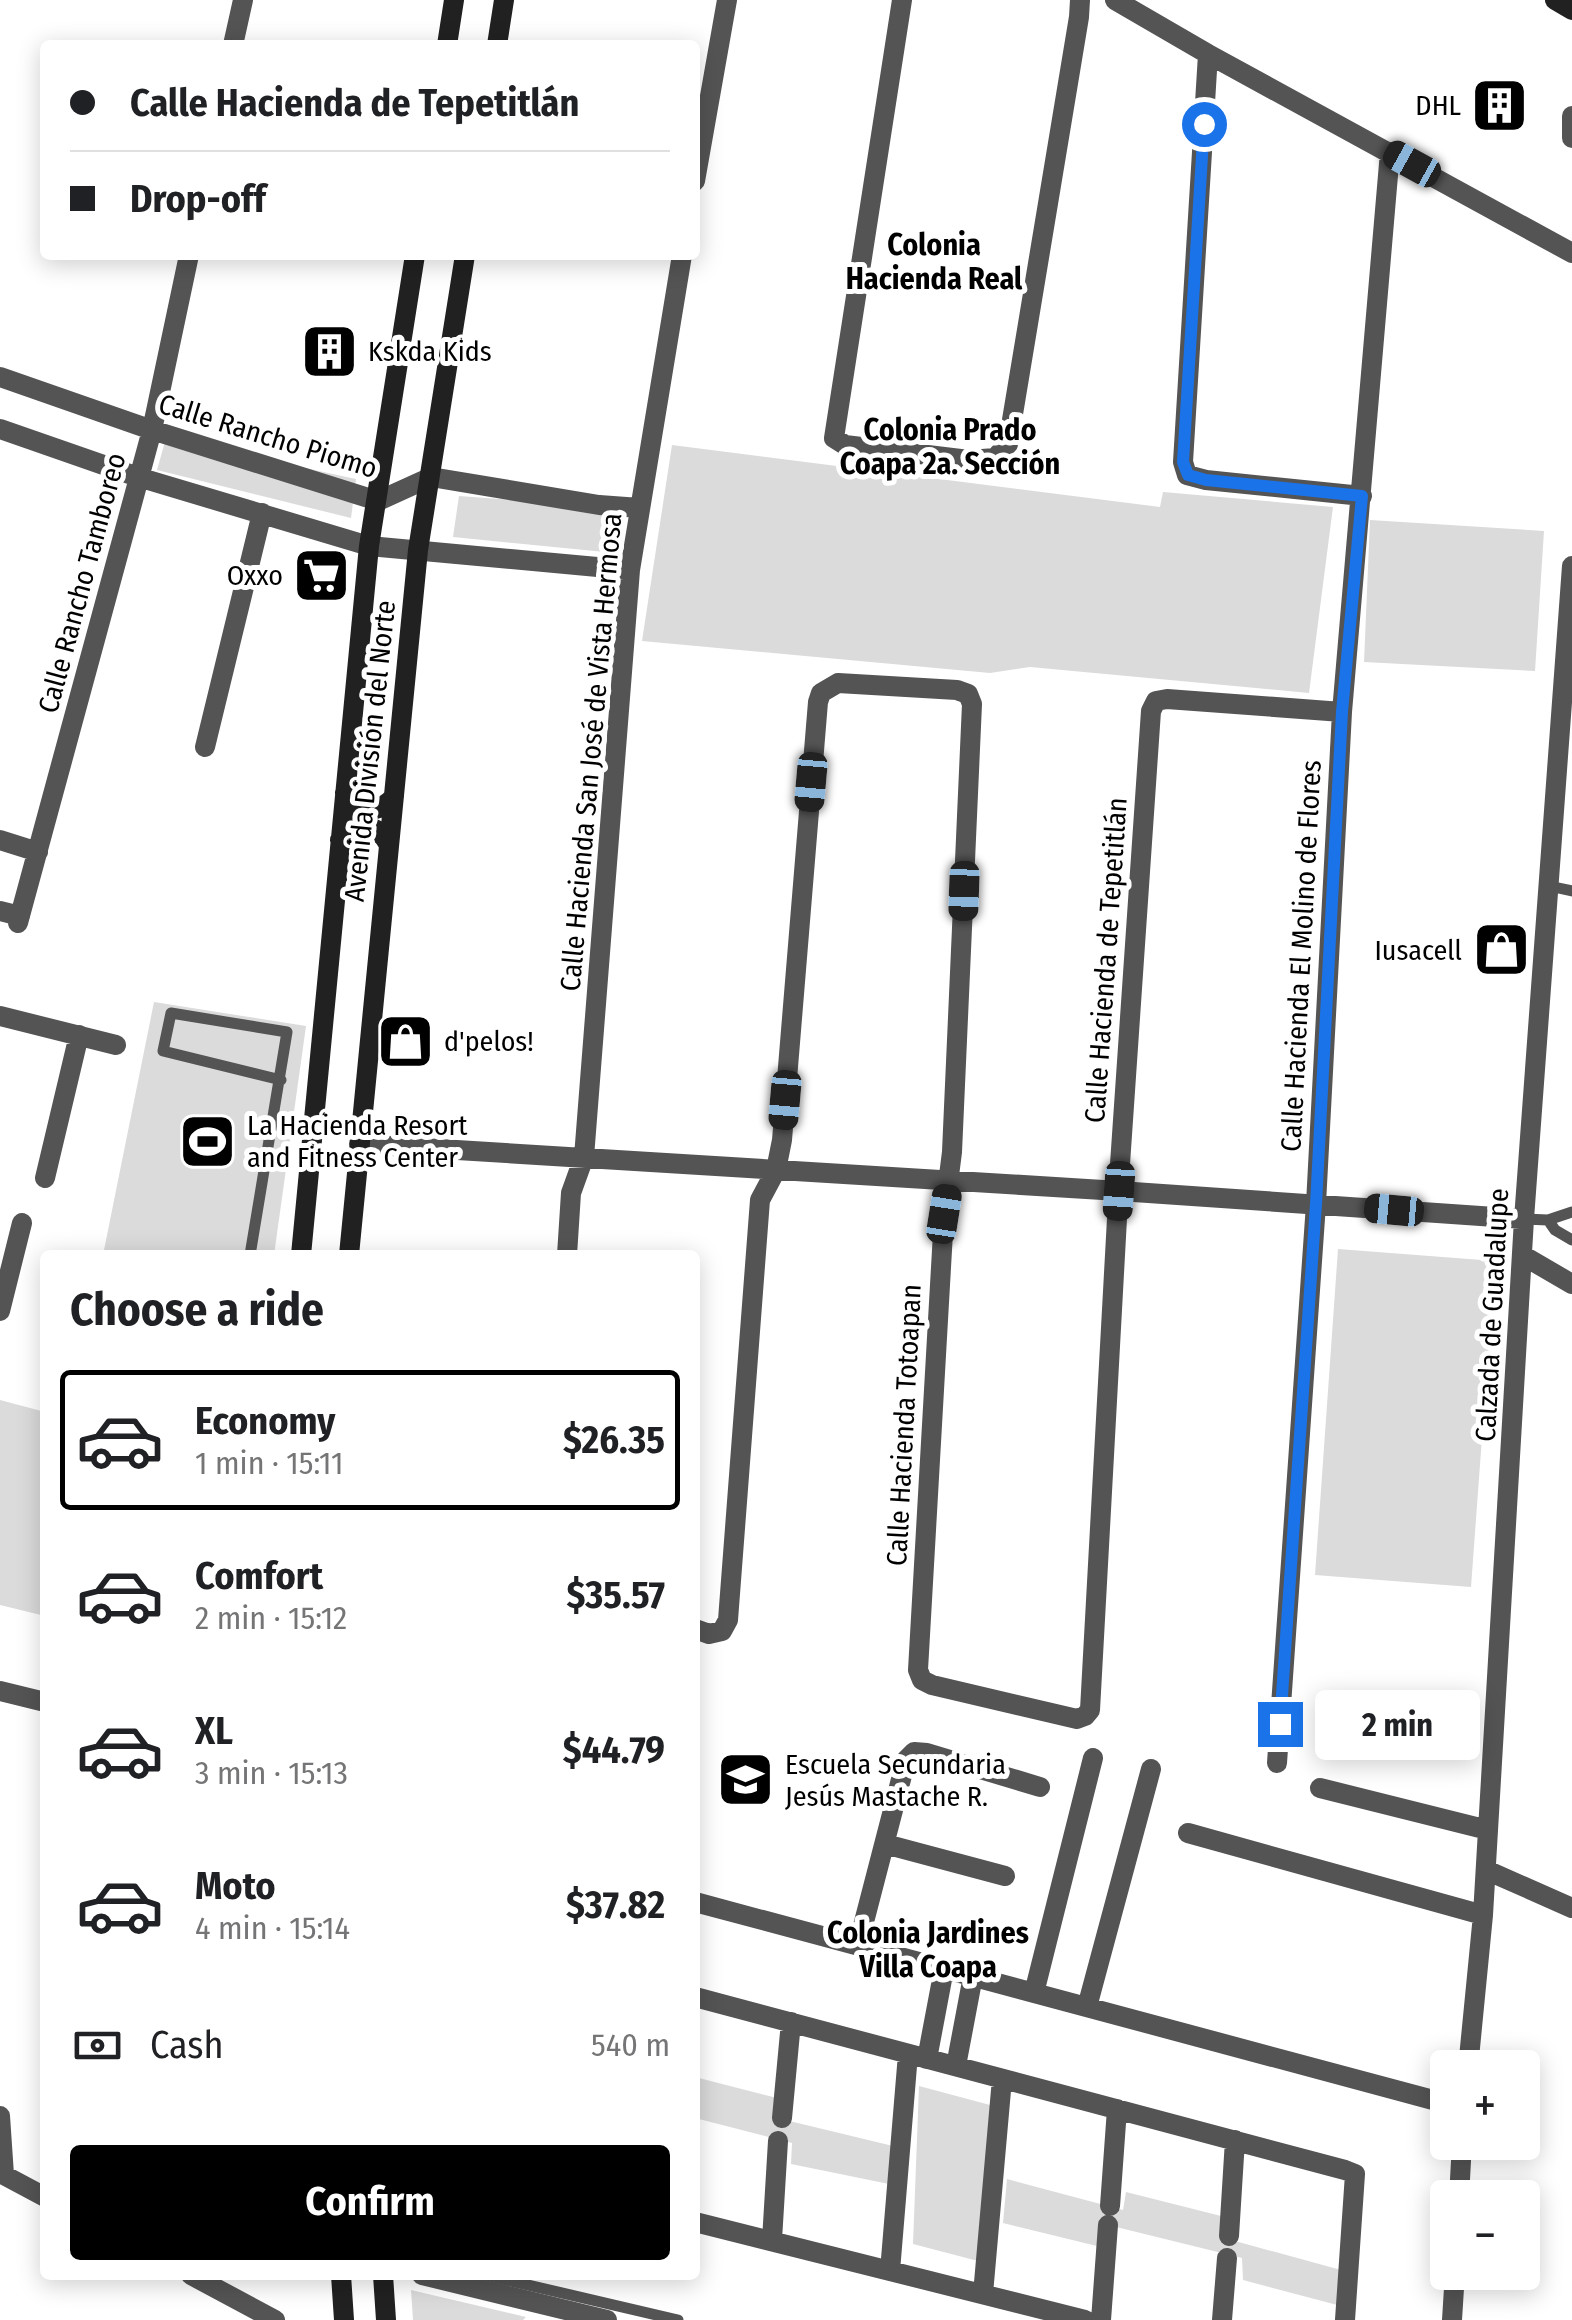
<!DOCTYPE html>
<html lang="en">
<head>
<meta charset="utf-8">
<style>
  :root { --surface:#fff; --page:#f2f2f2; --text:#202124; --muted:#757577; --line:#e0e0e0; --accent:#000 }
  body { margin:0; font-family:"Fira Sans Condensed",sans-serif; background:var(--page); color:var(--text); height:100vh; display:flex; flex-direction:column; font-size:38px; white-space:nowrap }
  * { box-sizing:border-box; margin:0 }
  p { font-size:32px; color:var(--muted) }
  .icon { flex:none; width:55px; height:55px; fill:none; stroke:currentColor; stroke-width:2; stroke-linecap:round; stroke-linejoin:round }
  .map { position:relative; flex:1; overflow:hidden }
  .panel { position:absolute; left:40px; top:1250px; width:660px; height:1030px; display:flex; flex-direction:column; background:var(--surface); border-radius:10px; box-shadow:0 5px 25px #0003 }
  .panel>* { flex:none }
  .banner { position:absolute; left:40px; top:40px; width:660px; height:220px; border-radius:10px; box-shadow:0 5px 25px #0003; display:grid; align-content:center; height:220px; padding:0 30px; background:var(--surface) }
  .fabs { position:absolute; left:1430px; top:2050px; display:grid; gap:20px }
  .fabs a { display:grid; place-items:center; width:110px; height:110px; border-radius:10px; background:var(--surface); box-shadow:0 5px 25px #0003; font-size:50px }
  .end { position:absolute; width:45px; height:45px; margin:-22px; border:12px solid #1a73e8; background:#fff; box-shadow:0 0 0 5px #fff }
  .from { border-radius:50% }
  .bubble { position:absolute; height:70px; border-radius:10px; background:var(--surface); box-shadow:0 5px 25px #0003; font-size:32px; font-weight:700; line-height:70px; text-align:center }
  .car { position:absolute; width:30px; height:60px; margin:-30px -15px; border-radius:12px; box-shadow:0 0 8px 2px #0007; background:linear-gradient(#222 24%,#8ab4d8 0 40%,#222 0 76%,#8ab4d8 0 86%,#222 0) }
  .banner b { display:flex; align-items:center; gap:35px; height:95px; font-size:38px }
  .banner b+b { border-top:2px solid var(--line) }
  .banner i { width:25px; height:25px; background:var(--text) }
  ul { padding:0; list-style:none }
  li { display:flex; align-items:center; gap:30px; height:140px; margin:0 20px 15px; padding:0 10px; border:5px solid transparent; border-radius:10px }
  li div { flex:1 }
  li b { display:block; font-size:38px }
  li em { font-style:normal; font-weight:700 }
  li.current { border-color:var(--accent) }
  li>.icon { width:90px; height:90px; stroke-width:1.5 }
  h2 { padding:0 30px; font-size:45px; line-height:120px }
  .pay { display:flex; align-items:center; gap:25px; height:110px; padding:0 30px; font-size:38px }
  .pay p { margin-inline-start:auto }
  .primary-button { display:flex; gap:20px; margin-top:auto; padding:20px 30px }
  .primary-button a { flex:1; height:115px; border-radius:10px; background:var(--accent); color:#fff; font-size:40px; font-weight:700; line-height:115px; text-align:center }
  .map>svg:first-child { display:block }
</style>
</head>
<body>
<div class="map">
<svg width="1572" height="2320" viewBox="0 0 1572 2320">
  <rect width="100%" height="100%" fill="#fff"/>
  <path fill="#dbdbdb" d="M166,438L356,479L351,518L157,470Z
    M672,445L1160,507L1163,492L1333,507L1309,693L1030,667L990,673L642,641Z
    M459,496L618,508L615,553L453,537Z
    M1370,520L1544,531L1535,671L1364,662Z
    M154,1002L306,1026L274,1255H103Z
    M1338,1249L1495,1261L1471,1587L1315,1575Z
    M0,1400L45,1412V1616L0,1605Z
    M695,2077L777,2098V2118L893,2146L889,2184L791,2164L792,2143L695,2118Z
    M919,2086L990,2105L978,2261L913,2244Z
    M1007,2179L1123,2210L1126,2192L1225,2217L1224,2238L1341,2270V2306L1243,2280L1242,2258L1104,2224L1101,2247L1003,2223Z
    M411,2290L526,2317L523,2320H413Z"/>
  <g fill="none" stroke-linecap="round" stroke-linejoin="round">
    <path stroke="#545454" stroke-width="11" d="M1549,886L1572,891
      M1524,1219L1548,1220L1555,1230L1572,1240
      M1548,1220L1572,1212
      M250,1255L287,1032L171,1013L163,1051L281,1080
      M485,2275L678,2320"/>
    <path stroke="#545454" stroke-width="20" d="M902,0L834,438L845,445L969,460L995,458L1008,444L1079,17L1080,0
      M1115,0L1208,54L1572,253
      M233,45L243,0
      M1208,54L1183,462L1187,475L1206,480L1362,496
      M1572,116V138
      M695,181L727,0
      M0,377L152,430L378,501L431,477L599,505L640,508
      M0,429L138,477L369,546L630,570
      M205,747L262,513
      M0,840L38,852
      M0,911L20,916
      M18,923L152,430L189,255
      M0,1016L116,1045
      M359,1144L1119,1191L1524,1219
      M45,1178L79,1035
      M567,1255L571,1193L584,1157L630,570L682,255
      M1522,1255L1572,1284
      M0,1311L22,1223
      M695,1629L709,1634L722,1631L728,1620L760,1200L776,1170L782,1140L818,702L821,693L838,683L957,690L968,694L972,704L952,1152L944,1215L918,1670L922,1680L932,1685L1077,1719L1085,1716L1090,1710L1120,1164L1151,711L1156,701L1167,699L1342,712
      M0,1691L45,1702
      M1277,1763L1316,1204L1342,712L1390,152
      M1320,1788L1488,1830
      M1188,1833L1483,1915
      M885,1844L1005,1876
      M1486,1870L1572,1908
      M695,1902L1448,2104
      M858,1945L906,1760L914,1752L927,1753L1040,1787
      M1034,1993L1093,1758
      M695,1997L1345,2170L1355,2174L1345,2320
      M1087,2007L1151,1769
      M927,2059L944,1969
      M956,2066L973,1976
      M1468,2068L1483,1915L1524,1219L1572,566
      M0,2116L4,2175
      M782,2118L791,2022
      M0,2173L45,2197
      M1459,2198L1462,2142
      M1110,2206L1117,2109
      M695,2222L1085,2320
      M1229,2236L1235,2140
      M772,2240L778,2141
      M890,2271L908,2054
      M191,2275L275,2320
      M422,2275L607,2320
      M983,2294L1002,2079
      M1101,2320L1108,2225
      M1222,2320L1227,2258
      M1452,2320L1455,2272"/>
    <path stroke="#212121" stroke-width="20" d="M1555,0L1572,10
      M447,45L454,0
      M497,45L504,0
      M345,793C357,813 378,815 394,797
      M340,840C356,820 378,823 389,845
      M301,1255L369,546L415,255
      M349,1255L418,550L465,255
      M341,2275L344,2320
      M383,2275L386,2320"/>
  </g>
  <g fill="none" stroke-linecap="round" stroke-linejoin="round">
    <path stroke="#1a73e8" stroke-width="12" d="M1204,124L1183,462L1188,475L1206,480L1362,496L1342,712L1316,1204L1280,1724"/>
  </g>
  <defs>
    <symbol id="building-square" viewBox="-11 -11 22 22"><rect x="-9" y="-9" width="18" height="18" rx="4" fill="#000" stroke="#fff"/><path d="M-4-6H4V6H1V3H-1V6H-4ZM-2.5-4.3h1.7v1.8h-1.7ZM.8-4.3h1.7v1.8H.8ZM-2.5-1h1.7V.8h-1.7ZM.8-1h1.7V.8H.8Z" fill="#fff"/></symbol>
    <symbol id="supermarket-square" viewBox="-11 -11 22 22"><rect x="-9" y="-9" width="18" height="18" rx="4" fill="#000" stroke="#fff"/><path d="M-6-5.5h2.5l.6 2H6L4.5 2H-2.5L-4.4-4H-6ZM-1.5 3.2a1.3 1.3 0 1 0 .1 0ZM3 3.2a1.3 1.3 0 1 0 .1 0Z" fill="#fff"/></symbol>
    <symbol id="shop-square" viewBox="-11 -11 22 22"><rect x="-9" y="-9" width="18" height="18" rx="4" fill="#000" stroke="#fff"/><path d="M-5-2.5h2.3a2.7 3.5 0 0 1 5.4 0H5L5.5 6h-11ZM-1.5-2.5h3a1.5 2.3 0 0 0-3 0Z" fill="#fff"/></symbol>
    <symbol id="stadium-square" viewBox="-11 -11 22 22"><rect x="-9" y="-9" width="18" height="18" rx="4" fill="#000" stroke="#fff"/><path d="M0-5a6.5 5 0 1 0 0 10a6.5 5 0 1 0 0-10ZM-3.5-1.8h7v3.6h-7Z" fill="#fff"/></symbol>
    <symbol id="school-square" viewBox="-11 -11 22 22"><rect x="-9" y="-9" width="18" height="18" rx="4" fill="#000" stroke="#fff"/><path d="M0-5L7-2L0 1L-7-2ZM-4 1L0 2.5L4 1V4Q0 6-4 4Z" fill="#fff"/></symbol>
  </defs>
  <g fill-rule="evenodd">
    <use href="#building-square" x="1468" y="74" width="63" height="63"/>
    <use href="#building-square" x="298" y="320" width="63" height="63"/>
    <use href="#supermarket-square" x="290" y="544" width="63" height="63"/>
    <use href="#shop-square" x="1470" y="918" width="63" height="63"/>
    <use href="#shop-square" x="374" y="1010" width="63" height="63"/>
    <use href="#stadium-square" x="176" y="1110" width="63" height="63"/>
    <use href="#school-square" x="714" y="1748" width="63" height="63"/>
  </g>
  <g text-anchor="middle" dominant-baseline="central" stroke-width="10" stroke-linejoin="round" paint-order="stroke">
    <g font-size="28" fill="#000" stroke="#fff" text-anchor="start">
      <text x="1461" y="105" text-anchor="end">DHL</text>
      <text x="368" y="351">Kskda Kids</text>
      <text x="283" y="575" text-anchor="end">Oxxo</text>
      <text x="1462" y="950" text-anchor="end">Iusacell</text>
      <text x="444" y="1041">d'pelos!</text>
      <text x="247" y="1125">La Hacienda Resort<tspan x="247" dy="32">and Fitness Center</tspan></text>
      <text x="785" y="1764">Escuela Secundaria<tspan x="785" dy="32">Jesús Mastache R.</tspan></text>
    </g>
    <g font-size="28" fill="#000" stroke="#fff">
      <text transform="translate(268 436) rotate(17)">Calle Rancho Piomo</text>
      <text transform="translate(82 583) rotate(-75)">Calle Rancho Tamboreo</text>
      <text transform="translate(370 751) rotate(-84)">Avenida División del Norte</text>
      <text transform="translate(591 752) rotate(-85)">Calle Hacienda San José de Vista Hermosa</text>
      <text transform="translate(1301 956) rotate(-87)">Calle Hacienda El Molino de Flores</text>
      <text transform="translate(1106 960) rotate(-86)">Calle Hacienda de Tepetitlán</text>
      <text transform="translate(1492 1315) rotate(-87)">Calzada de Guadalupe</text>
      <text transform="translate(904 1425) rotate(-87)">Calle Hacienda Totoapan</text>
    </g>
    <g font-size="30" font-weight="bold" fill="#000" stroke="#fff">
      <text x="934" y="245">Colonia<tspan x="934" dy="34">Hacienda Real</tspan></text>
      <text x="950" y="430">Colonia Prado<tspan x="950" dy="34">Coapa 2a. Sección</tspan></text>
      <text x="928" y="1933">Colonia Jardines<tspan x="928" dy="34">Villa Coapa</tspan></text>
    </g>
  </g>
</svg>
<div class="fabs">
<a>+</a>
<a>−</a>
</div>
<i class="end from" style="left:1204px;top:124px"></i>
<i class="end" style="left:1280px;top:1724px"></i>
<div class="bubble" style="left:1315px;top:1690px;width:165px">2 min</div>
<i class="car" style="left:1412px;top:164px;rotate:299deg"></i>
<i class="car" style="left:811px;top:782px;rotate:185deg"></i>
<i class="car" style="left:964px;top:891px;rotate:182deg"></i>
<i class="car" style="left:785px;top:1100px;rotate:185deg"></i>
<i class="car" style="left:1119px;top:1191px;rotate:184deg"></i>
<i class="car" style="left:1394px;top:1210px;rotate:275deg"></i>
<i class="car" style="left:944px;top:1214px;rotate:9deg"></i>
<div class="banner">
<b><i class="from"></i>Calle Hacienda de Tepetitlán</b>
<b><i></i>Drop-off</b>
</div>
<section class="panel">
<h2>Choose a ride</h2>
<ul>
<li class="current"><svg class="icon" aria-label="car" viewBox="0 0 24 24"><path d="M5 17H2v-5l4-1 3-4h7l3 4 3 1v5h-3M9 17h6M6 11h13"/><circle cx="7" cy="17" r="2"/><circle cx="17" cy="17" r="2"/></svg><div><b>Economy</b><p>1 min · 15:11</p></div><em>$26.35</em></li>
<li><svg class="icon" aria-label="car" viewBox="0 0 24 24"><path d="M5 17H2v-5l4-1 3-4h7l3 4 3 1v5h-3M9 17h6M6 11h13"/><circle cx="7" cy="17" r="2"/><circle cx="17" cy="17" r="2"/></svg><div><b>Comfort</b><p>2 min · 15:12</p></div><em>$35.57</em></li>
<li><svg class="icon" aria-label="car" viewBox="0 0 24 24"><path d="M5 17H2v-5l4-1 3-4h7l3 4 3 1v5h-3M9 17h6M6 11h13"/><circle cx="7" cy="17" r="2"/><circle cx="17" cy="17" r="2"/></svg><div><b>XL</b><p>3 min · 15:13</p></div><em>$44.79</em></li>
<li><svg class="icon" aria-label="car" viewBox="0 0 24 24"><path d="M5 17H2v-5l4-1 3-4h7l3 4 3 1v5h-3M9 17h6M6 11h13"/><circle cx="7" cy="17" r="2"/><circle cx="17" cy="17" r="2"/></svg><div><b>Moto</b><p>4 min · 15:14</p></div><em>$37.82</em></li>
</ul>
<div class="pay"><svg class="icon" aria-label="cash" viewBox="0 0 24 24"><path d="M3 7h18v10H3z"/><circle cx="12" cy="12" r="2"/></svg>Cash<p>540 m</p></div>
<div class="primary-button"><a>Confirm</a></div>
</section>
</div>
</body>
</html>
